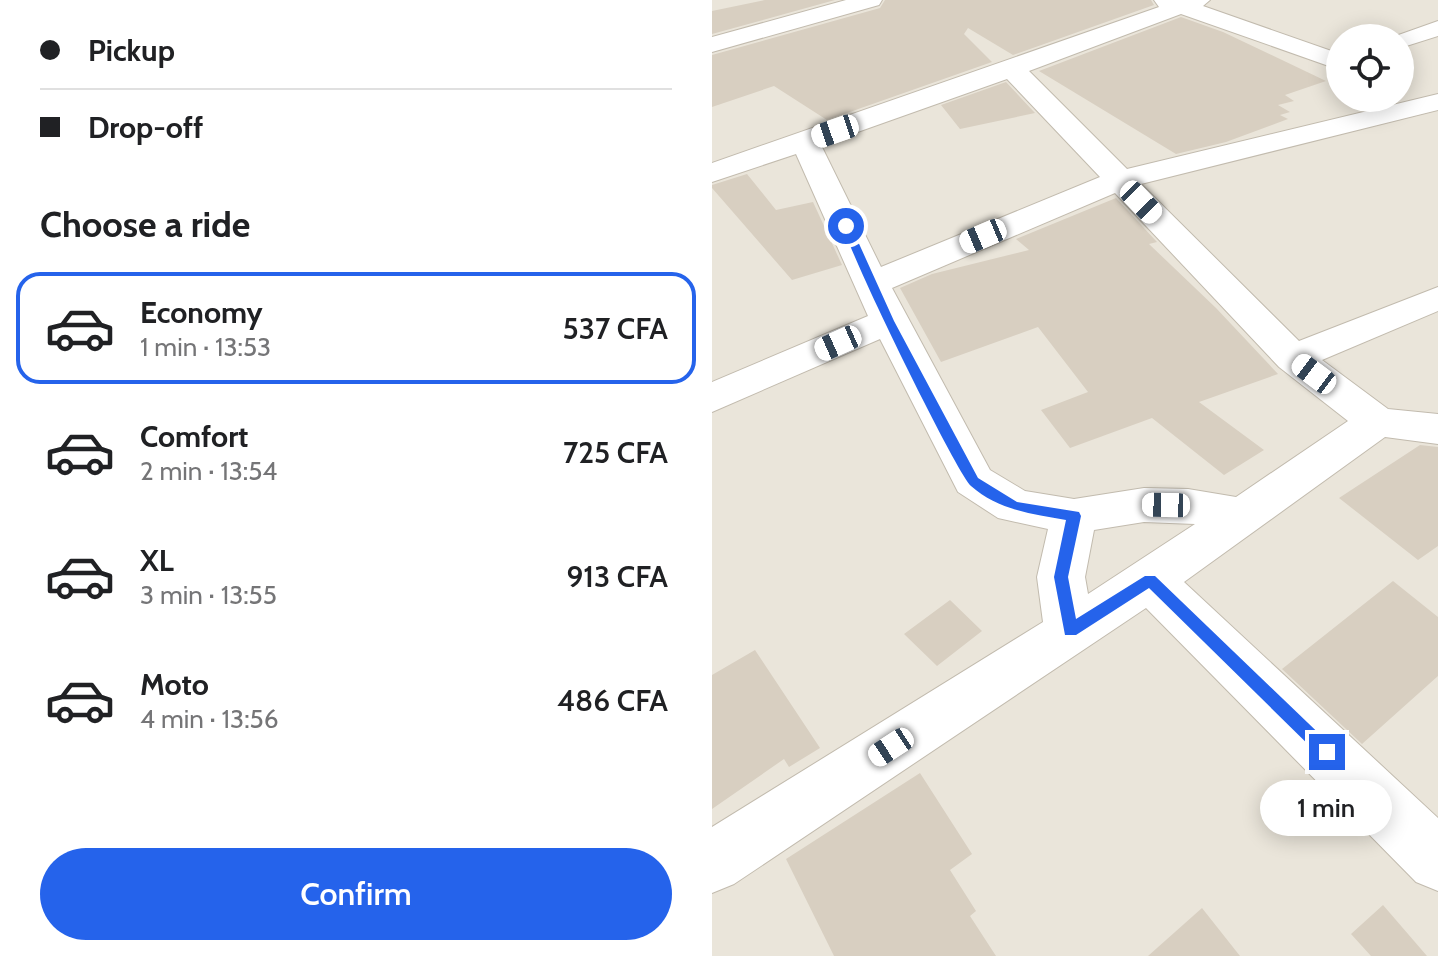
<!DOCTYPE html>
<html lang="en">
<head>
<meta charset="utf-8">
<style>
  :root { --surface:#fff; --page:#f2f2f2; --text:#202124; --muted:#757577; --line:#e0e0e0; --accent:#2563eb }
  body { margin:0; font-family:Cabin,sans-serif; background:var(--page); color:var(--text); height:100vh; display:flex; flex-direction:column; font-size:30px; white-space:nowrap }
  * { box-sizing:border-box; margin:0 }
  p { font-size:26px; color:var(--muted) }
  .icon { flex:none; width:44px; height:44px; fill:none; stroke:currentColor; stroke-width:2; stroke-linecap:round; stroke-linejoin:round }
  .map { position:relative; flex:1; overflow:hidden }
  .sheet { display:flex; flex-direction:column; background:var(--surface); width:712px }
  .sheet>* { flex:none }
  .top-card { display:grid; align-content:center; height:176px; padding:0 40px; background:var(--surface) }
  .fabs { position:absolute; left:614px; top:24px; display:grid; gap:16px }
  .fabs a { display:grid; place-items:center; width:88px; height:88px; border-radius:50%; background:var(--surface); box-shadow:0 4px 20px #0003; font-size:40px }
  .end { position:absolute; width:36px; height:36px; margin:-18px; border:10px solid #2563eb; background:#fff; box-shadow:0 0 0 4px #fff }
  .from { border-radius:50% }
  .bubble { position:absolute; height:56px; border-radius:28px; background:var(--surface); box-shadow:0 4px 20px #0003; font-size:26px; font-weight:600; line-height:56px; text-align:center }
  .car { position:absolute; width:24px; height:48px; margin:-24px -12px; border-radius:10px; box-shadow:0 0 6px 2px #0007; background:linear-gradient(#fff 24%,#345 0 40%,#fff 0 76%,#345 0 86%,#fff 0) }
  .top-card b { display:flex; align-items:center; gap:28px; height:76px; font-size:30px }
  .top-card b+b { border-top:2px solid var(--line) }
  .top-card i { width:20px; height:20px; background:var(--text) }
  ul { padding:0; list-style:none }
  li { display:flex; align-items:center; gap:24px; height:112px; margin:0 16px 12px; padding:0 24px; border:4px solid transparent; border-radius:24px }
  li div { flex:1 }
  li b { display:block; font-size:30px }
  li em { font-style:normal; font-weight:600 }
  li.active { border-color:var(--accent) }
  li>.icon { width:72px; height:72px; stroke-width:1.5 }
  h2 { padding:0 40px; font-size:36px; line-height:96px }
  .cta { display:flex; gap:16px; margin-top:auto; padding:16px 40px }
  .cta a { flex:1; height:92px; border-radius:48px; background:var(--accent); color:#fff; font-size:32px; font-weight:600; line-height:92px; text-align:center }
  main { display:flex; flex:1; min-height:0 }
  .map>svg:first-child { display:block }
</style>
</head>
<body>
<main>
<section class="sheet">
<div class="top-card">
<b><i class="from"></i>Pickup</b>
<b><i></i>Drop-off</b>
</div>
<h2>Choose a ride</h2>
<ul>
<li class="active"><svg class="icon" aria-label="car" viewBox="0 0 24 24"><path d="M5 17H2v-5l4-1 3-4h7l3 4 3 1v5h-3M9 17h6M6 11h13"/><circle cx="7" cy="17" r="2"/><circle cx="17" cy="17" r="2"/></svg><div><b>Economy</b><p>1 min · 13:53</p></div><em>537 CFA</em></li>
<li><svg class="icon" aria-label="car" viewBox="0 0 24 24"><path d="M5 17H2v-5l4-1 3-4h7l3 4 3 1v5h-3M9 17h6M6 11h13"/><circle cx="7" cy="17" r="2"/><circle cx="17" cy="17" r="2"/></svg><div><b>Comfort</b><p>2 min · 13:54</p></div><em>725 CFA</em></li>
<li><svg class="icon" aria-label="car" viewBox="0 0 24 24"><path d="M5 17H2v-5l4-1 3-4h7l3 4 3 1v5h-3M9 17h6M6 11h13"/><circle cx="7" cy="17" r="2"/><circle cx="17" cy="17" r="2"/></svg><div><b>XL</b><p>3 min · 13:55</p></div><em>913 CFA</em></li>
<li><svg class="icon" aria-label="car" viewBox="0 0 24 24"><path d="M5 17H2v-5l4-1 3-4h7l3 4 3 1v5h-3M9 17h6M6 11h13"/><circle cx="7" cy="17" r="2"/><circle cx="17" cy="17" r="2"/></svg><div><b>Moto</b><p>4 min · 13:56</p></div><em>486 CFA</em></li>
</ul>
<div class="cta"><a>Confirm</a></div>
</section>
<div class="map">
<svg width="726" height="956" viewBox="0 0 726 956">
  <rect width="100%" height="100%" fill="#f6f3ec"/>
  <path fill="#eae5da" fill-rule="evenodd" d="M0,0H726V956H0ZM628,38H688V98H628Z"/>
  <path fill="#d8cfc1" d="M53,0H123L0,34V11Z
    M173,0H439L442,5L301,55L256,28L252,34L280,62L115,120L62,86L0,107V55L168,8Z
    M469,17L511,32L614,81L573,95L582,101L566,105L578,112L568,115L576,119L514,142L464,154L327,71Z
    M294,82L323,113L248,129L229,105Z
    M35,174L64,210L101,202L130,265L80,280L0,188V185Z
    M404,198L445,242L437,244L504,308L566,374L487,402L552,450L512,475L440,418L358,448L329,410L376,392L326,327L229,362L188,288L220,274L317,250L304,239Z
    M708,445L726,447V546L706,560L627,498Z
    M681,581L726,617V676L650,744L570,669Z
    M238,600L270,631L225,666L192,634Z
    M43,650L108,748L77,767L72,759L0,809V675Z
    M208,773L260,854L238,870L264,911L258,916L284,956H122L74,859Z
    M671,905L715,956H659L639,934Z
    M490,908L528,956H436Z"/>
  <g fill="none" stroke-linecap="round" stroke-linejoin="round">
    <defs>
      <path id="street" d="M134,0H170L167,5L0,52V37Z
        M442,0H498L491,6L628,54V70L469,14L317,71L415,169L726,94V110L429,184L587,341L726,287V311L610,360L676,409L726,414V444L673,437L472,582L726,818V891L704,882L434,608L22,884L0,893V827L331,622L325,577L336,529L286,518L246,492L168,339L0,412V382L156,316L84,154L0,182V163L447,7ZM295,79L388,177L169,267L109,145ZM403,193L567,367L636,421L524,497L476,489L432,488L362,499L313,491L278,470L180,288ZM432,522L483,524L376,594L373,577L382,530Z
        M726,21V36L688,48V38H678Z"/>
    </defs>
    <use href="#street" stroke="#c2bbae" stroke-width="2"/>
    <use href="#street" fill="#fff" fill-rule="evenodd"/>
  </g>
  <path fill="#2563eb" d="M131,224L139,226L182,321L266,478L305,502L367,512L369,516L356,577L364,619L433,576H443L621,747L624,752L621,758H610L437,588L364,635H353L342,577L354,520C320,514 286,510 259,486C244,472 131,242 131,224Z"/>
</svg>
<div class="fabs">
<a><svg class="icon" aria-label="locate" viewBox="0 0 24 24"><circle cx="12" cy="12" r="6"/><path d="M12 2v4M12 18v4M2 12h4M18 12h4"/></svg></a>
</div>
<i class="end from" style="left:134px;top:226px"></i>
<i class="end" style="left:615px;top:752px"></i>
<div class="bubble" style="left:548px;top:780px;width:132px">1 min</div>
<i class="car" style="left:123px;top:131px;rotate:251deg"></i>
<i class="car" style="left:429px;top:202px;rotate:136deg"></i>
<i class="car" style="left:271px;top:236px;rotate:247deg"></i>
<i class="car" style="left:126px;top:343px;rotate:246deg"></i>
<i class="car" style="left:602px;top:374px;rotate:307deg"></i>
<i class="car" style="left:454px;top:505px;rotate:271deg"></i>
<i class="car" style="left:179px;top:747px;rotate:237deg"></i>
</div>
</main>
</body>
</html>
